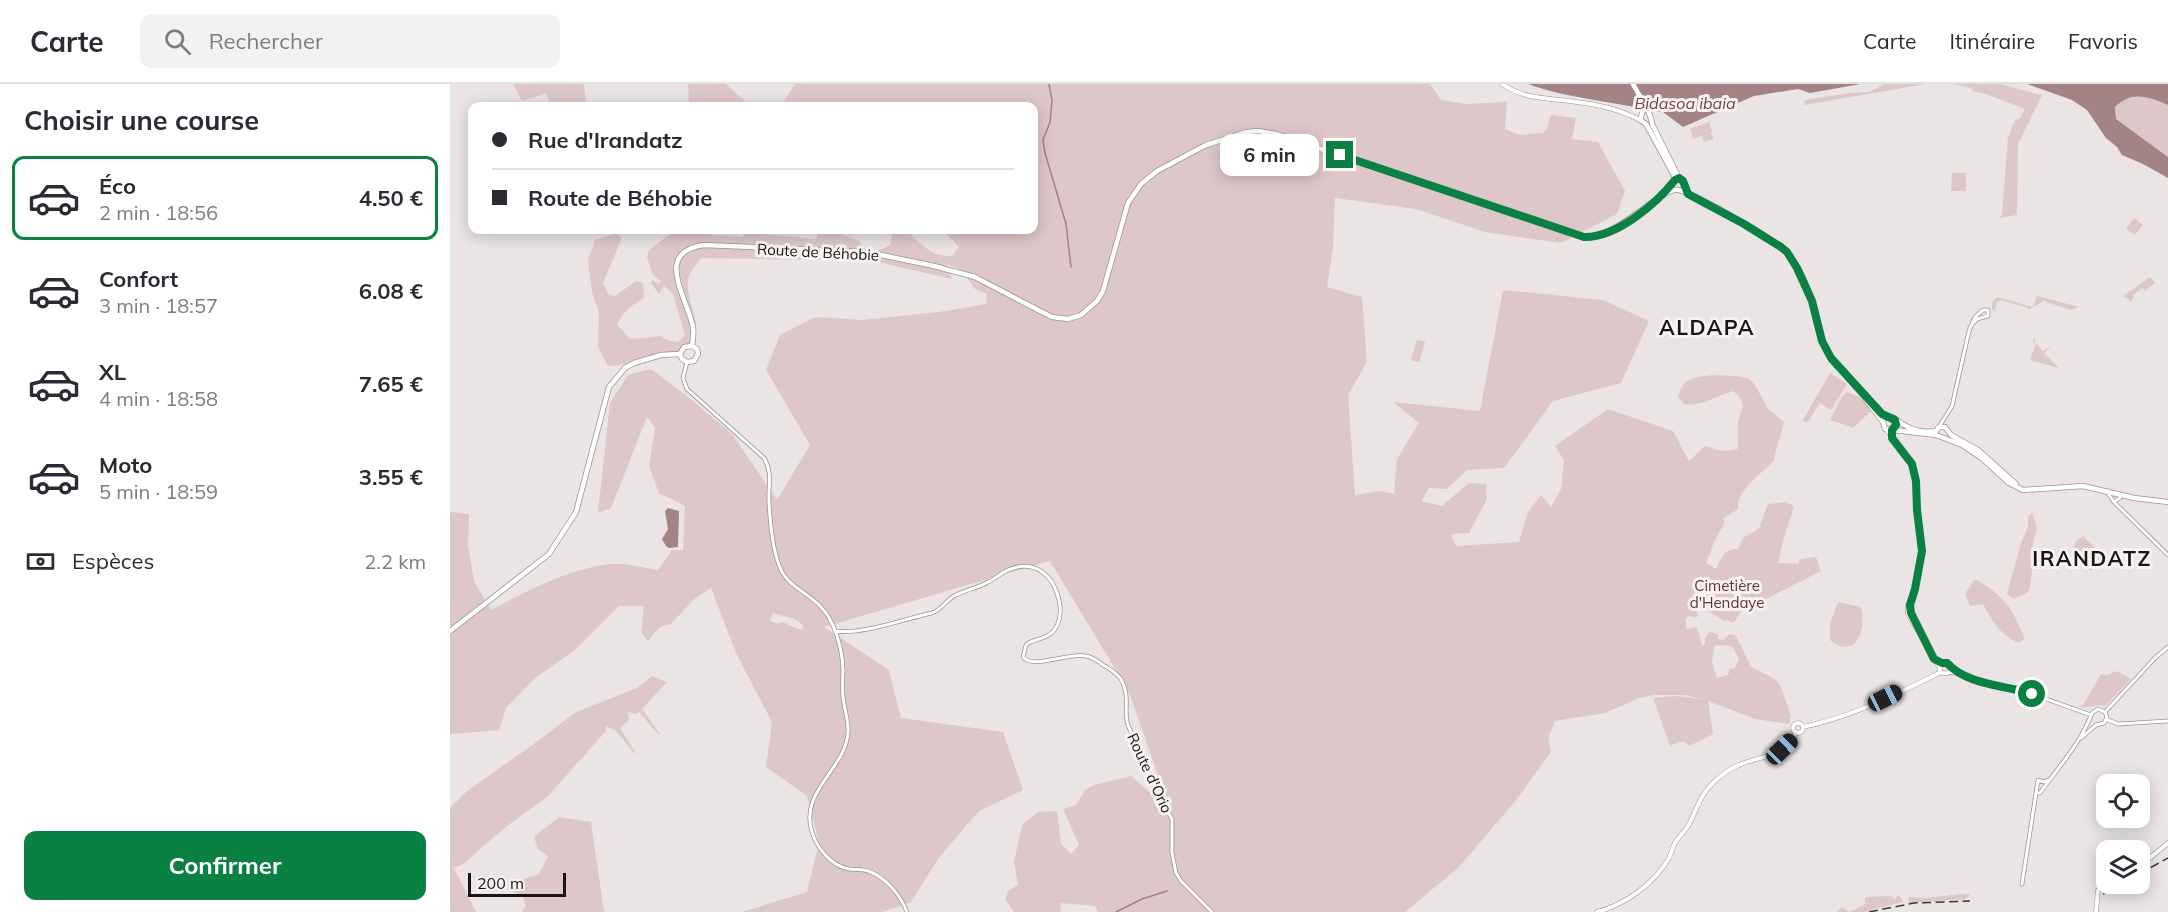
<!DOCTYPE html>
<html lang="fr">
<head>
<meta charset="utf-8">
<style>
  :root { --surface:#fff; --page:#f2f2f3; --text:#2b2b33; --muted:#7c7c81; --line:#e1e1e2; --accent:#0b8043 }
  body { margin:0; font-family:Mulish,sans-serif; background:var(--page); color:var(--text); height:100vh; display:flex; flex-direction:column; font-size:22px; white-space:nowrap }
  * { box-sizing:border-box; margin:0 }
  p { font-size:20px; color:var(--muted) }
  .icon { flex:none; width:33px; height:33px; fill:none; stroke:currentColor; stroke-width:2; stroke-linecap:round; stroke-linejoin:round }
  .map { position:relative; flex:1; overflow:hidden }
  .drawer { display:flex; flex-direction:column; background:var(--surface); width:450px }
  .drawer>* { flex:none }
  .top-card { position:absolute; left:18px; top:18px; width:570px; height:132px; border-radius:12px; box-shadow:0 3px 15px #0003; display:grid; align-content:center; height:132px; padding:0 24px; background:var(--surface) }
  .controls { position:absolute; left:1646px; top:690px; display:grid; gap:12px }
  .controls a { display:grid; place-items:center; width:54px; height:54px; border-radius:12px; background:var(--surface); box-shadow:0 3px 15px #0003; font-size:30px }
  .scale { position:absolute; left:18px; bottom:15px; width:98px; box-sizing:border-box; padding-left:6px; border:3px solid #171515; border-top:0; font-size:16px; line-height:21px; white-space:nowrap; color:#171515; -webkit-text-stroke:4px #f8f2f2; paint-order:stroke }
  .end { position:absolute; width:27px; height:27px; margin:-14px; border:8px solid #0b8043; background:#fff; box-shadow:0 0 0 3px #fff }
  .from { border-radius:50% }
  .bubble { position:absolute; height:42px; border-radius:12px; background:var(--surface); box-shadow:0 3px 15px #0003; font-size:20px; font-weight:700; line-height:42px; text-align:center }
  .car { position:absolute; width:18px; height:36px; margin:-18px -9px; border-radius:8px; box-shadow:0 0 4px 2px #0007; background:linear-gradient(#222 24%,#8ab4d8 0 40%,#222 0 76%,#8ab4d8 0 86%,#222 0) }
  .top-card b { display:flex; align-items:center; gap:21px; height:57px; font-size:22px }
  .top-card b+b { border-top:2px solid var(--line) }
  .top-card i { width:15px; height:15px; background:var(--text) }
  ul { padding:0; list-style:none }
  li { display:flex; align-items:center; gap:18px; height:84px; margin:0 12px 9px; padding:0 12px; border:3px solid transparent; border-radius:12px }
  li div { flex:1 }
  li b { display:block; font-size:22px }
  li em { font-style:normal; font-weight:700 }
  li.active { border-color:var(--accent) }
  li>.icon { width:54px; height:54px; stroke-width:1.5 }
  h2 { padding:0 24px; font-size:27px; line-height:72px }
  .pay { display:flex; align-items:center; gap:15px; height:66px; padding:0 24px; font-size:22px }
  .pay p { margin-inline-start:auto }
  .cta { display:flex; gap:12px; margin-top:auto; padding:12px 24px }
  .cta a { flex:1; height:69px; border-radius:12px; background:var(--accent); color:#fff; font-size:24px; font-weight:700; line-height:69px; text-align:center }
  header { display:flex; align-items:center; gap:36px; box-sizing:border-box; height:84px; padding:0 30px; background:var(--surface); border-bottom:2px solid var(--line) }
  header strong { font-size:28px }
  nav { display:flex; gap:33px; margin-inline-start:auto; font-size:21px }
  .search { width:420px; height:54px; background:var(--page); display:flex; align-items:center; gap:15px; box-sizing:border-box; padding:0 21px; border-radius:12px; color:var(--muted); font-size:22px }
  main { display:flex; flex:1; min-height:0 }
  .map>svg:first-child { display:block }
</style>
</head>
<body>
<header>
<strong>Carte</strong>
<div class="search"><svg class="icon" aria-label="search" viewBox="0 0 24 24"><circle cx="10" cy="10" r="6"/><path d="M15 15l6 6"/></svg>Rechercher</div>
<nav><a>Carte</a><a>Itinéraire</a><a>Favoris</a></nav>
</header>
<main>
<section class="drawer">
<h2>Choisir une course</h2>
<ul>
<li class="active"><svg class="icon" aria-label="car" viewBox="0 0 24 24"><path d="M5 17H2v-5l4-1 3-4h7l3 4 3 1v5h-3M9 17h6M6 11h13"/><circle cx="7" cy="17" r="2"/><circle cx="17" cy="17" r="2"/></svg><div><b>Éco</b><p>2 min · 18:56</p></div><em>4.50 €</em></li>
<li><svg class="icon" aria-label="car" viewBox="0 0 24 24"><path d="M5 17H2v-5l4-1 3-4h7l3 4 3 1v5h-3M9 17h6M6 11h13"/><circle cx="7" cy="17" r="2"/><circle cx="17" cy="17" r="2"/></svg><div><b>Confort</b><p>3 min · 18:57</p></div><em>6.08 €</em></li>
<li><svg class="icon" aria-label="car" viewBox="0 0 24 24"><path d="M5 17H2v-5l4-1 3-4h7l3 4 3 1v5h-3M9 17h6M6 11h13"/><circle cx="7" cy="17" r="2"/><circle cx="17" cy="17" r="2"/></svg><div><b>XL</b><p>4 min · 18:58</p></div><em>7.65 €</em></li>
<li><svg class="icon" aria-label="car" viewBox="0 0 24 24"><path d="M5 17H2v-5l4-1 3-4h7l3 4 3 1v5h-3M9 17h6M6 11h13"/><circle cx="7" cy="17" r="2"/><circle cx="17" cy="17" r="2"/></svg><div><b>Moto</b><p>5 min · 18:59</p></div><em>3.55 €</em></li>
</ul>
<div class="pay"><svg class="icon" aria-label="cash" viewBox="0 0 24 24"><path d="M3 7h18v10H3z"/><circle cx="12" cy="12" r="2"/></svg>Espèces<p>2.2 km</p></div>
<div class="cta"><a>Confirmer</a></div>
</section>
<div class="map">
<svg width="1718" height="828" viewBox="0 0 1718 828">
  <rect width="100%" height="100%" fill="#eae4e4"/>
  <path fill="#dec7c8" fill-rule="evenodd" d="M63,0H134L136,19L120,22H101L96,9L72,17Z
    M238,0H276L300,22H239Z
    M345,0H980L991,16L1016,20L1057,18L1055,45L1069,51L1093,49L1097,45L1101,31L1126,34L1122,55L1148,58L1175,107L1167,130L1111,159L1035,148L966,125L885,114L883,163L877,203L912,213L917,278L898,311L905,411L931,407L944,410L947,375L969,339L943,318L1030,327L1053,206L1153,216L1199,237L1171,299L1103,317L1054,384L1017,386L997,405L979,404L971,417L992,422L1019,399L1036,400L1037,415L1019,449L1001,450L1006,462L1069,458L1078,428L1091,411L1101,423L1111,405L1114,376L1105,362L1158,325L1223,347L1239,377L1255,362L1271,367L1288,365C1288,357 1287,347 1288,339C1291,323 1299,321 1283,307C1266,312 1251,323 1234,320L1228,313C1229,309 1231,302 1234,300C1247,287 1282,292 1298,294L1305,301L1318,325L1334,338C1332,351 1325,364 1324,377C1312,389 1286,406 1288,425L1273,435L1275,438L1265,456L1256,479L1266,485C1271,475 1274,464 1288,465L1293,454L1311,443L1310,441L1318,420L1336,418L1344,422C1340,437 1329,465 1329,479L1348,480L1350,475L1366,473L1371,487L1290,528L1284,539L1277,536L1276,538L1243,517L1239,519L1240,524L1247,527L1248,531L1246,534L1240,532L1236,534V545L1247,543L1252,562L1255,560V554L1259,548L1268,550V555L1273,556L1280,550L1286,552L1301,583L1325,595L1330,601L1341,631L1339,640L1305,635L1258,617L1263,650L1239,662C1233,654 1228,658 1220,662L1203,614L1225,612L1253,615L1235,611H1203L1189,614L1155,629L1105,637L1098,654L1101,668L1067,715L1009,783L955,828H648L645,822L610,819L611,828H564L555,815L558,807L568,801L564,778L572,741L588,728L607,727L611,760L621,770L629,761L613,725L626,721L635,706L644,701L681,692L720,726L679,608L600,477L374,543L439,586L451,634L553,648L573,706L529,727L490,772L461,818L432,828H292L357,808L369,759L357,712L316,683L322,638L286,569L261,504L244,515L221,540L210,543L198,557L191,548L194,522H169L125,566L84,595L56,624L49,646L0,650V428L19,430L18,461L24,497L41,526C78,507 119,484 162,480C176,479 193,484 208,486L222,466H233L235,422L209,409L199,382L205,344L197,333L161,424L148,429L160,319L178,291L201,285L239,314L282,350L327,416L360,361L316,286L330,251L365,233L412,236L489,228L536,220L537,210L525,205L512,186L496,180L502,195L423,177L251,174C247,179 243,184 240,190C233,203 244,225 246,240C250,276 182,280 158,282L148,263L149,229L142,208L138,176L145,156L166,149L172,154L153,199L159,211L165,212L186,197L193,199L194,214C180,222 174,227 167,241L180,255L211,252L219,257L228,258L235,252L223,210L214,202L209,210L201,199L203,196L208,200L211,197L203,191L197,173L199,166L225,146H260L262,151L293,153L295,146H308L313,150L366,155L370,146H381L409,157L418,169L432,165L440,161L442,149L439,146H456C470,158 481,174 502,172L509,163L492,146H584V22H331ZM323,529L344,535L352,540L353,544L351,546L332,538L329,540L320,537ZM1266,561L1282,562L1289,575L1285,584L1280,585L1278,591L1267,594L1262,579L1264,563Z
    M1434,0H1476L1354,21L1355,16L1400,9L1420,8Z
    M1504,0H1550L1592,11L1568,60L1567,131L1548,134L1552,131L1558,54L1565,36L1570,34L1575,25L1536,10L1522,7L1521,4Z
    M1693,11L1718,21V73L1666,35L1665,23L1672,16Z
    M1259,38L1262,48L1260,50H1262L1264,55L1254,58L1252,52L1243,55L1240,45Z
    M1502,89H1516V107H1501Z
    M1684,134L1693,141L1685,151L1676,145Z
    M1700,193L1705,199L1695,207L1692,204L1683,211L1684,214L1679,219L1680,216L1673,212Z
    M1587,212L1629,223L1621,226L1596,218L1595,216L1578,226V224L1551,216L1547,218L1545,227L1547,230L1542,225V219L1547,213L1583,223Z
    M1584,254L1586,256L1584,258L1593,267L1601,262L1594,269L1609,284L1580,276L1586,260L1583,259Z
    M967,256L975,258L969,278L961,276Z
    M1380,289L1397,300L1381,326L1370,319L1357,339L1353,336Z
    M1398,308L1411,314L1421,327L1403,344L1380,336L1392,312Z
    M1582,428L1587,444L1581,467L1583,476L1580,504L1577,509L1564,515L1557,510L1570,462L1578,442V433Z
    M1633,452L1653,472L1641,487L1622,468L1626,457Z
    M1524,496H1527C1559,516 1560,522 1575,555L1568,559C1548,548 1544,540 1533,520L1520,522L1515,510Z
    M1388,518L1411,523C1417,545 1406,577 1380,556V539Z
    M1667,587L1681,595L1655,622C1646,620 1637,625 1628,623L1633,621L1651,590L1657,591Z
    M202,592L217,598L192,625L210,650H208L189,628L186,630L178,628L179,636L170,644L186,669H184L166,647L156,642V647L97,713L53,745L12,781L4,784L26,828H0V724L17,707L81,662L126,628L187,604Z
    M109,733L141,738L154,828H72L76,822L73,813L63,807L68,797L89,790L98,772L88,765L84,753Z
    M1510,810H1520L1516,815L1459,819L1458,816L1459,813L1477,814Z
    M1441,812L1445,816L1447,812H1450L1453,818L1414,828H1387L1392,823L1399,828L1415,820V814L1417,813Z"/>
  <path fill="#a48384" d="M1078,0H1411L1360,9L1348,5L1304,12L1233,43L1213,28H1205C1164,17 1119,15 1078,0Z
    M1577,0H1718V21C1698,13 1683,6 1665,23L1666,35L1718,73V94L1693,80L1672,71L1667,63L1656,54L1637,26L1622,16Z
    M218,424L229,427L228,463L219,464L216,462L212,455L218,445L215,427Z"/>
  <g fill="none" stroke-linecap="round" stroke-linejoin="round">
    <path stroke="#a48384" stroke-width="1.5" d="M599,0L602,17L600,38L593,56L595,69L616,140L621,183
      M666,828L692,815L717,807"/>
    <defs>
      <path id="tertiary" d="M237,278L233,294L237,305L314,374C323,389 318,402 319,418C320,438 322,462 329,481C336,502 356,507 370,522C385,537 392,564 393,585C393,594 392,603 393,613C394,625 399,637 398,649C395,686 349,707 362,748C367,764 381,782 399,785C406,786 414,785 421,788C437,795 451,812 457,828
        M1489,343L1502,322L1519,247L1525,233L1533,226H1538V232L1527,235L1520,243
        M1657,408L1664,418L1718,471
        M1664,418L1670,414
        M385,547C413,551 453,535 482,529C491,526 496,517 504,512C515,506 528,504 538,498C545,495 551,489 558,486C584,475 603,490 609,516C612,529 610,545 597,552C590,556 583,555 576,561L573,573C583,586 619,568 636,572C642,573 648,577 653,581C659,584 666,589 671,595C681,613 673,626 678,641L704,703L722,735V769L726,789L731,797L762,828
        M1501,584L1507,588
        M1499,588L1511,590L1535,600L1568,605L1641,631
        M1655,628L1705,574L1718,563
        M1656,635L1668,640L1718,637
        M1631,654L1646,641L1654,639L1657,633L1655,628
        M1587,709H1590C1608,684 1632,657 1642,629L1648,625L1655,628
        M1572,800L1588,696L1594,698L1598,696"/>
      <path id="secondary" d="M1052,0C1071,13 1089,14 1111,16C1138,19 1166,23 1190,36
        M1437,346L1462,380L1466,397L1467,426L1472,467L1465,505L1458,521V530L1490,584
        M1489.5 584a5.5 5.5 0 1 1 11 0a5.5 5.5 0 1 1-11 0Z
        M1343 644a5 5 0 1 1 10 0a5 5 0 1 1-10 0Z
        M1353,643C1402,633 1447,610 1491,588
        M1689,783L1718,759
        M1147,828C1176,820 1204,800 1219,774C1221,770 1222,765 1224,761C1227,754 1234,749 1238,742C1248,724 1249,711 1266,696C1273,690 1280,684 1289,681C1308,672 1339,673 1346,648
        M1646,828L1648,806L1664,800"/>
      <path id="primary" d="M1183,0C1189,12 1201,27 1202,40L1229,94L1233,97L1238,110
        M1194,22L1190,36L1196,40L1225,93L1223,98L1215,108
        M242,262C243,255 244,249 243,243C237,213 203,168 254,161L417,168L484,182L525,193L590,227L602,233L618,235L631,231L647,217L653,207L678,119L691,100L707,87L756,61L797,48L808,47L826,50L1134,153C1169,154 1212,102 1229,106C1247,111 1329,157 1339,171C1350,185 1359,206 1364,224C1368,237 1369,251 1375,264C1380,275 1389,283 1397,293C1408,305 1419,319 1431,329C1435,332 1440,332 1444,334C1455,343 1470,350 1485,347
        M230,270L232,275L237,278L244,277L248,270L247,265L242,262
        M230,270L234,263L242,262
        M1416,316L1433,338L1435,345L1486,351L1512,361L1533,375L1559,399L1573,406L1633,402L1684,414L1718,418
        M1485,348L1489,343H1495L1501,351L1528,366L1566,400
        M0,547L99,470L126,428L159,303L175,284L184,279L211,271L230,270"/>
    </defs>
    <use href="#tertiary" stroke="#999393" stroke-width="4.5"/>
    <use href="#secondary" stroke="#999393" stroke-width="5"/>
    <use href="#primary" stroke="#999393" stroke-width="6"/>
    <use href="#tertiary" stroke="#fff" stroke-width="3"/>
    <use href="#secondary" stroke="#fff" stroke-width="4"/>
    <use href="#primary" stroke="#fff" stroke-width="4.5"/>
    <path stroke="#3c3939" stroke-width="1.5" stroke-dasharray="9 4.5" stroke-linecap="butt" d="M1689,790L1718,774
      M1653,810L1676,800
      M1419,828L1464,819L1520,817"/>
  </g>
  <g fill="none" stroke-linecap="round" stroke-linejoin="round">
    <path stroke="#0b8043" stroke-width="8" d="M890,71L1134,153C1166,154 1206,120 1225,96L1229,94L1233,97L1238,110L1294,140L1331,163L1337,168L1347,184L1362,217L1372,257L1381,274L1432,330L1445,336L1446,341L1442,346V354L1462,380L1466,397L1467,426L1472,467L1465,505L1460,521L1461,529L1484,575L1492,579H1497C1517,601 1554,601 1582,610"/>
  </g>
  <g text-anchor="middle" dominant-baseline="central" stroke-width="6" stroke-linejoin="round" paint-order="stroke">
    <g font-size="15" fill="#171515" stroke="#f8f2f2">
      <text transform="translate(368 168) rotate(3)">Route de Béhobie</text>
      <text transform="translate(700 689) rotate(65)">Route d'Orio</text>
    </g>
    <g font-size="15" fill="#653438" stroke="#f8f2f2">
      <text x="1277" y="501">Cimetière<tspan x="1277" dy="17">d'Hendaye</tspan></text>
    </g>
    <g font-size="16" font-style="italic" fill="#754245" stroke="#f8f2f2">
      <text x="1235" y="19">Bidasoa ibaia</text>
    </g>
    <g font-size="21" font-weight="bold" letter-spacing="1.5" fill="#171515" stroke="#f8f2f2">
      <text x="1257" y="243">ALDAPA</text>
      <text x="1642" y="474">IRANDATZ</text>
    </g>
  </g>
</svg>
<div class="controls">
<a><svg class="icon" aria-label="locate" viewBox="0 0 24 24"><circle cx="12" cy="12" r="6"/><path d="M12 2v4M12 18v4M2 12h4M18 12h4"/></svg></a>
<a><svg class="icon" aria-label="layers" viewBox="0 0 24 24"><path d="M12 4l9 5-9 5-9-5zM3 14l9 5 9-5"/></svg></a>
</div>
<div class="scale">200 m</div>
<i class="end from" style="left:1582px;top:610px"></i>
<i class="end" style="left:890px;top:71px"></i>
<div class="bubble" style="left:770px;top:50px;width:99px">6 min</div>
<i class="car" style="left:1435px;top:614px;rotate:63deg"></i>
<i class="car" style="left:1332px;top:665px;rotate:46deg"></i>
<div class="top-card">
<b><i class="from"></i>Rue d'Irandatz</b>
<b><i></i>Route de Béhobie</b>
</div>
</div>
</main>
</body>
</html>
